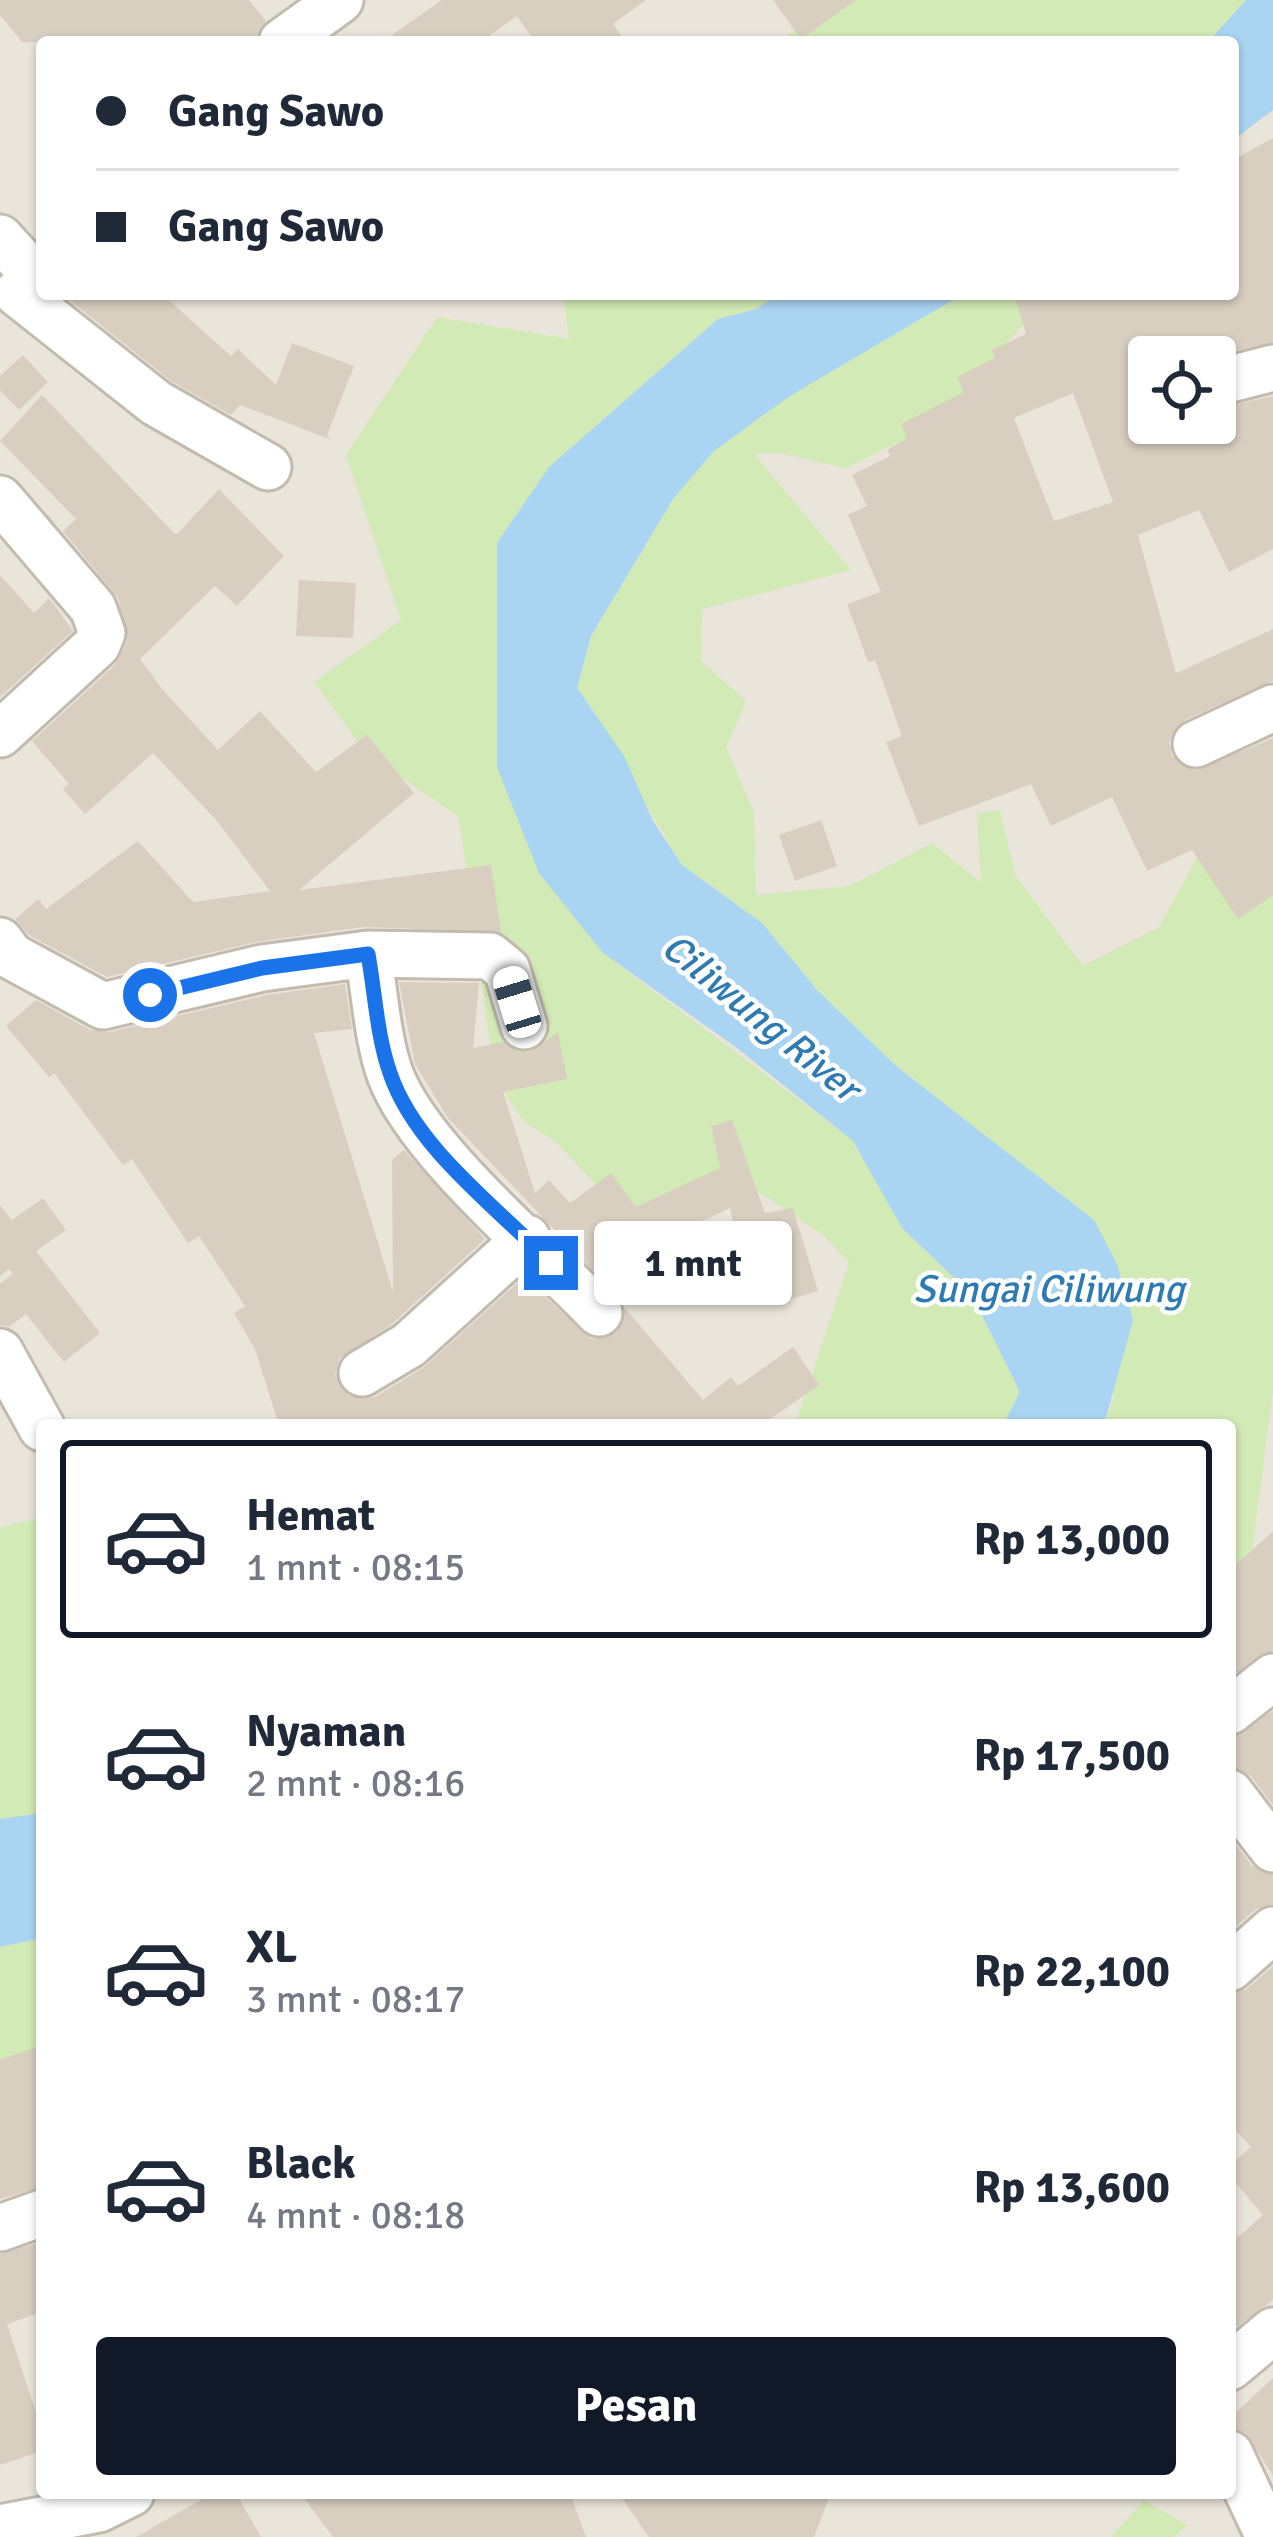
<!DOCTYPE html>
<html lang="id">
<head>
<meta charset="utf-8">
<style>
  :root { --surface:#fff; --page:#f6f6f7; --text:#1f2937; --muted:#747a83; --line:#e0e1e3; --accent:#111827 }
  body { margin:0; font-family:Signika,sans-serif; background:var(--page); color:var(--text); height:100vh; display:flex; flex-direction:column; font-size:45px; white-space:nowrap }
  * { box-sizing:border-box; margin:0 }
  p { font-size:39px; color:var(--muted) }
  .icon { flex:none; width:66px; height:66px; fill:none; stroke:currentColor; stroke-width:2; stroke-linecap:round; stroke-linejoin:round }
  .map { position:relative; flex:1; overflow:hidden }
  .details { position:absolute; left:36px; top:1419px; width:1200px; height:1080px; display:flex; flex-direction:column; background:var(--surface); border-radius:12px; box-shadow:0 3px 9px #0004 }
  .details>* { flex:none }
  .top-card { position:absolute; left:36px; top:36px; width:1203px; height:264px; border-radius:12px; box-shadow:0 3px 9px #0004; display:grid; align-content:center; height:264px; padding:0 60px; background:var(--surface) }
  .tools { position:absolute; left:1128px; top:336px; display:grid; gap:24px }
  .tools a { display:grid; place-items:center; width:108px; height:108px; border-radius:12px; background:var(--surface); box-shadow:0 3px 9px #0004; font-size:60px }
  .end { position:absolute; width:54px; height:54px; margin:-27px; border:15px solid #1a73e8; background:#fff; box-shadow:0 0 0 6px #fff }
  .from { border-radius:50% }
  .bubble { position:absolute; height:84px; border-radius:12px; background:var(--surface); box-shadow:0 3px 9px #0004; font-size:39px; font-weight:700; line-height:84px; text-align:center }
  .car { position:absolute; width:36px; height:72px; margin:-36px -18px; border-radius:15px; box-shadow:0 0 9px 3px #0007; background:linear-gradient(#fff 24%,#345 0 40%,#fff 0 76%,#345 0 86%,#fff 0) }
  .top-card b { display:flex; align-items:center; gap:42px; height:114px; font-size:45px }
  .top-card b+b { border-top:3px solid var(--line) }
  .top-card i { width:30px; height:30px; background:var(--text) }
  ul { padding:21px 0 0; list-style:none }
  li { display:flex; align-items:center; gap:36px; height:198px; margin:0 24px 18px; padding:0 36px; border:6px solid transparent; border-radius:12px }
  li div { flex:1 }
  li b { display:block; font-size:45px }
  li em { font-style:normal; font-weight:700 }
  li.current { border-color:var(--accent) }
  li>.icon { width:108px; height:108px; stroke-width:1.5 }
  .cta { display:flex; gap:24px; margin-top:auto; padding:24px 60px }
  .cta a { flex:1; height:138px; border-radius:12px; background:var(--accent); color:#fff; font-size:48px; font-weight:700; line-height:138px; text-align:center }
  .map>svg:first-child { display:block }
</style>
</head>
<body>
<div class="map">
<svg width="1273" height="2537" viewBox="0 0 1273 2537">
  <rect width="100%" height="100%" fill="#f6f3ec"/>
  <path fill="#eae5da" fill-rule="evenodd" d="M0,0H1273V2537H0ZM42,42H1233V294H42ZM1149,357H1215V423H1149ZM42,1425H1230V2493H42Z"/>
  <path fill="#d2eab5" d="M845,0H1246L1208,42H777Z
    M563,294H779L756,309L718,319L549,467L497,543V767L603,953L854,1141L902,1228L972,1295L1020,1392L1003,1425H795L849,1263L823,1235L749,1185L632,1223L556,1142L523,1121L494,1075L459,817L366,753L314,682L401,620L346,455L437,317L569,339Z
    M963,294H1050L935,425L845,468L779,453L754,454L851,570L702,609L701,661L746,701L726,747L754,813L756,895L850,886L932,843L981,883L977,813L1000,810L1015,875L1083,966L1159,927L1204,845L1273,881V1391L1249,1574L1230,1590V1425H1104L1114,1397L1094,1220L896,1066L818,991L762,923L682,865L576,687L591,637L673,499L714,451L790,396Z
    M42,1517V1813L0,1819V1528Z
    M42,1938V2057L0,2074V1947Z
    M1144,2500L1187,2525L1174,2537H1111Z"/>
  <path fill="#a9d4f2" d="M1246,0H1273V110L1233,140V42H1208Z
    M779,294H963L790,396L714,451L673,499L591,636L577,688L624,756L653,821L682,865L762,923L818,991L896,1066L1094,1220L1117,1264L1133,1320L1104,1425H1003L1020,1392L972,1295L902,1228L853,1141L737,1048L603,953L539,873L497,767V543L549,467L718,319L756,309Z
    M42,1813V1938L0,1947V1819Z"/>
  <path fill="#d8cfc1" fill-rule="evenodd" d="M0,0H249L266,21L253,42H22L0,15Z
    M442,0H646L613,24L626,42H535L517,16L481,42H382Z
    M773,0H856L801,39Z
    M1273,138V342L1208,357H1149V423H1215V409L1273,396V549L1229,572L1199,510L1138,535L1176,673L1273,629V681L1185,720L1169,741L1172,756L1195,771L1273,738V895L1238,919L1192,850L1147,871L1112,797L1051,826L1031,784L919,826L886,742L902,736L875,660L868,662L847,604L881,592L848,515L867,506L852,475L890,456L887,450L907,438L901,424L964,392L957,377L995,358L992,350L1026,334L1014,294H1233V160ZM1073,393L1113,502L1054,521L1014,418Z
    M62,294H162L231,356L238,349L276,385L292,343L354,366L327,435L332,440L240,405L231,415L171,381Z
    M23,355L48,382L19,410L0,390V376Z
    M42,395L176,535L219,489L284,556L237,606L215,586L140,659L163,690L218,750L260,711L316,772L367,735L414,793L299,890L491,865L501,932L364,927L256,942L107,977L29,935L15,919L38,899L46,909L138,841L193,902L270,891L218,822L153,753L85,814L63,789L69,784L32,741L115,665L127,642L118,598L63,531L76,519L0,441Z
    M0,575L34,613L49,598L73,631L0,697Z
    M299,580L356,583L353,638L296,636Z
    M821,820L837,866L795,881L779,835Z
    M399,982L479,983L473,1048L503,1042L517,1052H531L558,1032L567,1079L503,1092L535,1193L549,1180L570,1203L611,1173L636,1207L720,1168L711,1126L732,1120L765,1213L793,1208L818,1291L785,1301L768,1244L740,1251L730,1208L650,1246L666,1286L624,1303L448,1118L415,1064Z
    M345,984L352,1029L314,1033L393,1292L392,1160L404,1150L485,1239L393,1323L339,1359L335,1375L348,1396L375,1397L423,1368L524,1277L591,1339L617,1333L625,1308L703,1400L731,1377L738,1386L793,1347L819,1385L762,1425H279L255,1349L234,1313L245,1306L199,1236L188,1243L132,1159L123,1165L54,1073L49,1077L6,1026L36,1000L90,1030L109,1032L267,995Z
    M43,1198L66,1230L36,1251L100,1333L64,1362L26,1314L9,1327L0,1325V1284L13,1274L9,1269L0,1276V1205L12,1220Z
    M1273,1531V1651L1230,1677V1570Z
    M1273,1711V1805L1251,1776L1230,1767V1737Z
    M1230,1837L1252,1866L1273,1875V1904L1256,1909L1230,1932Z
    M1273,1966V2300L1230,2332V2244L1263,2215L1230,2176V2165L1251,2147L1230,2124V1994L1247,1989Z
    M42,2045V2187L0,2199V2060Z
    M42,2242V2312L7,2324L42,2431V2451L0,2465V2254Z
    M1273,2378V2476L1246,2433L1230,2427V2418Z
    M213,2493H236L261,2537H136Z
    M300,2493H570L586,2537H333Z
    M618,2493H831L814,2537H649Z"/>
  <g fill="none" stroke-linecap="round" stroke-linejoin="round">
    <defs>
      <path id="street" d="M282,42L340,0
        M0,238L33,274
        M17,293L156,403L268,467
        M1215,383L1273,368
        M0,499L93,608L102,633L97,645L0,734
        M1196,744L1273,708
        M0,941L11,956L103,1006L262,968L368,954C375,993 377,1037 390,1074C417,1149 542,1253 599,1313
        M368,954L490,956L507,970L524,1026
        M0,1352L42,1428
        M362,1373L409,1345L527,1238
        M1230,1711L1273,1677
        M1230,1793L1273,1849
        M1230,1968L1273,1930
        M0,2228L42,2213
        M1230,2367L1273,2331
        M1230,2454L1269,2537
        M0,2528L99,2509L131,2493"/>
    </defs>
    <use href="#street" stroke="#c2bbae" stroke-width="51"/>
    <use href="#street" stroke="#fff" stroke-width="45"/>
  </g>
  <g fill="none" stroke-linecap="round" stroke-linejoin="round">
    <path stroke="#1a73e8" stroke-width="15" d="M150,995L262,968L368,954C375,993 377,1036 390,1073C415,1148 498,1208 551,1263"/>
  </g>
  <g text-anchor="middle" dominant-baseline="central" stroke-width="9" stroke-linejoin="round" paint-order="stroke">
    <g font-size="39" font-style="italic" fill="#2e7ab2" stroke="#fff">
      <text transform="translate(761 1017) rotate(39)">Ciliwung River</text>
      <text x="1049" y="1289">Sungai Ciliwung</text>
    </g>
  </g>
</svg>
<div class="tools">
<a><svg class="icon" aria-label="locate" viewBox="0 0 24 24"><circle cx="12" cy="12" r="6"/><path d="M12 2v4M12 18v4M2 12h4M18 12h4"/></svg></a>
</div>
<i class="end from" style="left:150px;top:995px"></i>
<i class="end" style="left:551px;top:1263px"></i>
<div class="bubble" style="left:594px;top:1221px;width:198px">1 mnt</div>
<i class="car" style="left:517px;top:1002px;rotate:343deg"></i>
<div class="top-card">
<b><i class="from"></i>Gang Sawo</b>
<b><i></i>Gang Sawo</b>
</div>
<section class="details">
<ul>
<li class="current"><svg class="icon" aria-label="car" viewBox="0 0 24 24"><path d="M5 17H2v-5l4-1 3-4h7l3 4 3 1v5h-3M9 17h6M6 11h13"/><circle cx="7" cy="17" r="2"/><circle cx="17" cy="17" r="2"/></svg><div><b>Hemat</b><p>1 mnt · 08:15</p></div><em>Rp 13,000</em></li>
<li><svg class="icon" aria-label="car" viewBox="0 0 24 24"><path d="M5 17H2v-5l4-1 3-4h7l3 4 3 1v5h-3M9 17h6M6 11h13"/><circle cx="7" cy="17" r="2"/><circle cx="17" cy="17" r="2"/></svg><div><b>Nyaman</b><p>2 mnt · 08:16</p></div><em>Rp 17,500</em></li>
<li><svg class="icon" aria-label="car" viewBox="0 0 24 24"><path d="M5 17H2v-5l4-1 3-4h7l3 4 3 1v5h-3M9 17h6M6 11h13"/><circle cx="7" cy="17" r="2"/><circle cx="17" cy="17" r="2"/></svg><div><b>XL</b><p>3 mnt · 08:17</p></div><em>Rp 22,100</em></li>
<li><svg class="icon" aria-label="car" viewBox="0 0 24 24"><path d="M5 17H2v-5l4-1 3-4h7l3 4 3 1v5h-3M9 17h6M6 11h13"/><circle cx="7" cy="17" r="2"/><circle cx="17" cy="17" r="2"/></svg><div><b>Black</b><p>4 mnt · 08:18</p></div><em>Rp 13,600</em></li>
</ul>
<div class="cta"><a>Pesan</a></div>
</section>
</div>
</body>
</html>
